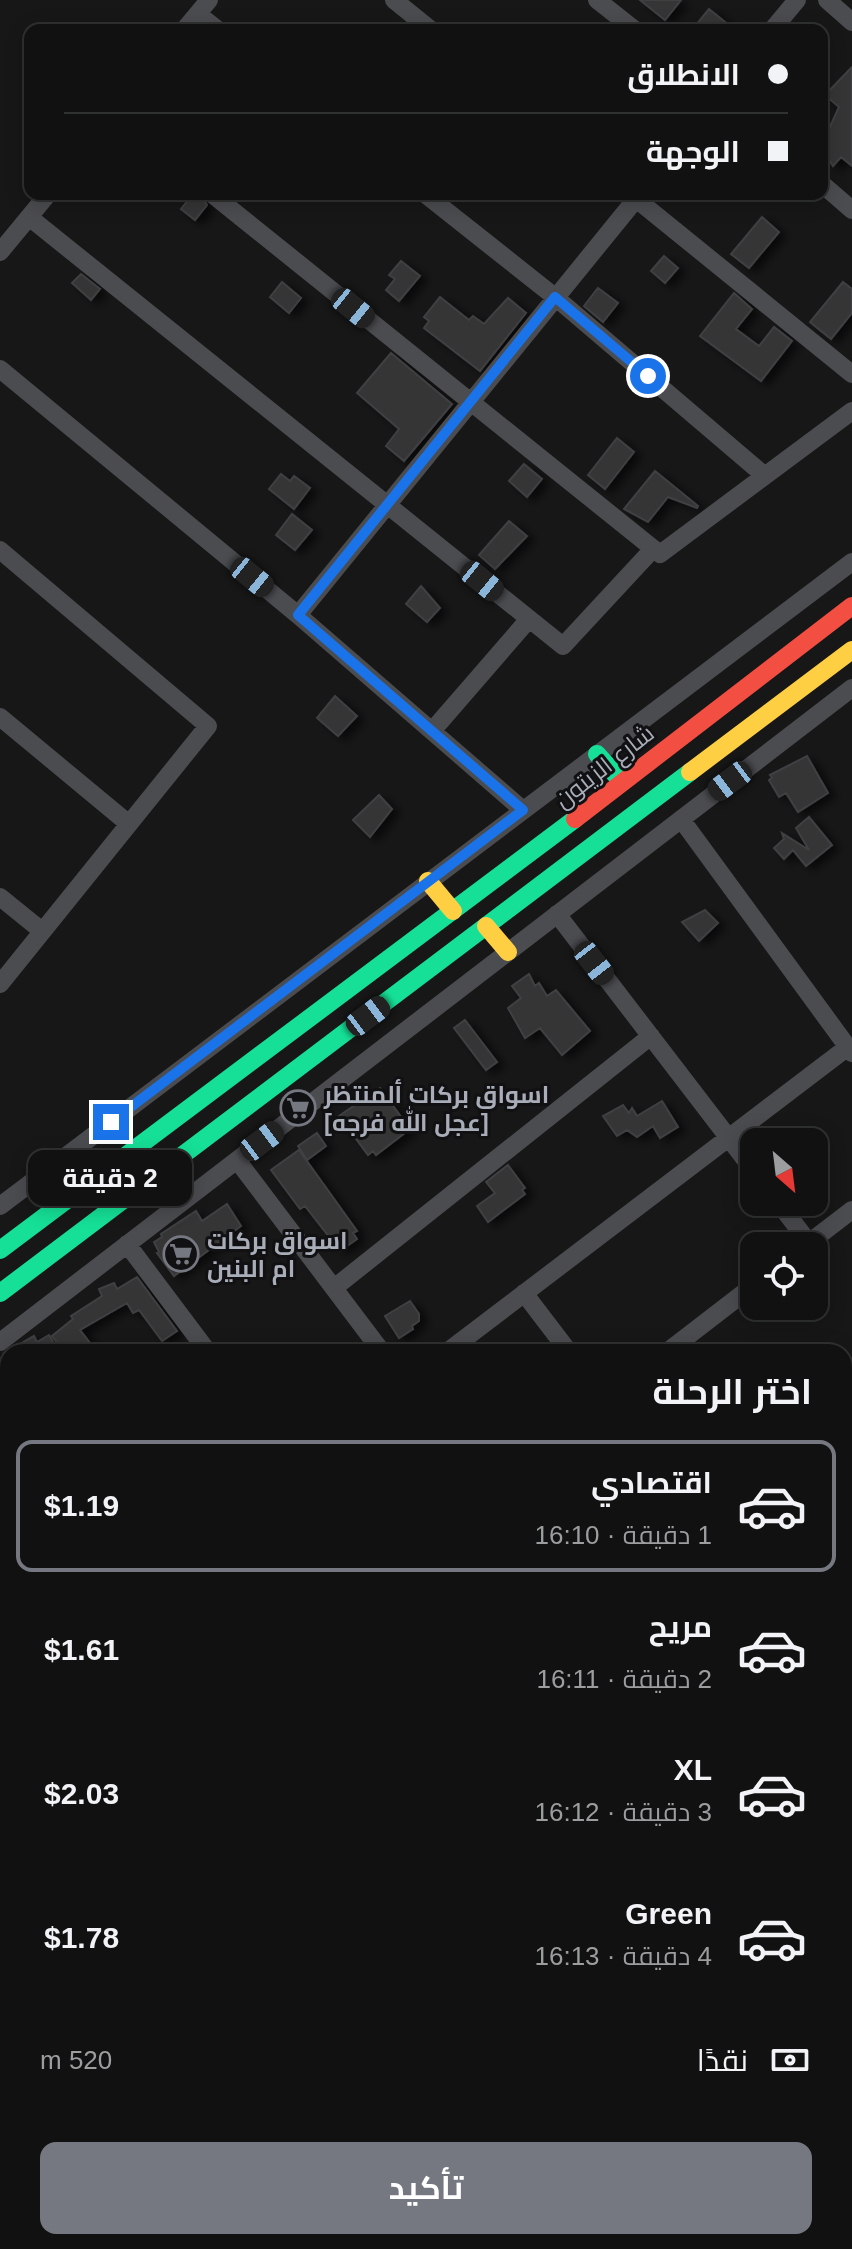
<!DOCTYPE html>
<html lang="ar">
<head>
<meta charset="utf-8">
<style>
  :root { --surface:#111; --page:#1a1a1a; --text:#f1f3f6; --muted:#9c9d9f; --line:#303131; --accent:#757880 }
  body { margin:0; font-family:Helvetica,Cairo,sans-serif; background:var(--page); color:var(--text); direction:rtl; height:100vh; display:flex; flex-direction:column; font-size:30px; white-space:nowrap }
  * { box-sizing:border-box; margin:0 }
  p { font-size:26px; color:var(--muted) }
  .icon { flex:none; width:44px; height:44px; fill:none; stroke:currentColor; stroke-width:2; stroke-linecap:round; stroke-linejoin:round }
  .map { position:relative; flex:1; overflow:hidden; direction:ltr }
  .side { position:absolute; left:0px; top:1344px; width:852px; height:906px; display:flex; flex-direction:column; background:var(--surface); border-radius:24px 24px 0 0; box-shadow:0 4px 20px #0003,0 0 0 2px var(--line); direction:rtl }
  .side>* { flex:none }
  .hud { position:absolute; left:24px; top:24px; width:804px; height:176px; border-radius:16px; box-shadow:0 4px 20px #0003,0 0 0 2px var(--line); direction:rtl; display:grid; align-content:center; height:176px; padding:0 40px; background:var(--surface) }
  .needle { width:52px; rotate:152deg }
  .tools { position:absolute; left:740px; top:1128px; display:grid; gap:16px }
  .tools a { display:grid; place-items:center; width:88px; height:88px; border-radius:16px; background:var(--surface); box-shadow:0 4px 20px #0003,0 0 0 2px var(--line); font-size:40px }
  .end { position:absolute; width:36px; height:36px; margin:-18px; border:10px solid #1a73e8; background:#fff; box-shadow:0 0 0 4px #fff }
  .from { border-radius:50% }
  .bubble { position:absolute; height:56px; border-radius:16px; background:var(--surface); box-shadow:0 4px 20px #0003,0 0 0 2px var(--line); font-size:26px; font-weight:700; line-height:56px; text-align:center; direction:rtl }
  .car { position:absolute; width:24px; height:48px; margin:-24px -12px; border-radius:10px; box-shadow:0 0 6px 2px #0007; background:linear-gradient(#222 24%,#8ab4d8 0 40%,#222 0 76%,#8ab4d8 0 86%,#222 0) }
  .hud b { display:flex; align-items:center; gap:28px; height:76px; font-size:30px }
  .hud b+b { border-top:2px solid var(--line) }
  .hud i { width:20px; height:20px; background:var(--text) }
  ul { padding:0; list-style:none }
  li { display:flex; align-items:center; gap:24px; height:132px; margin:0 16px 12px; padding:0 24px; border:4px solid transparent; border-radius:16px }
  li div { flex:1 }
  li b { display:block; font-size:30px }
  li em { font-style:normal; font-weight:700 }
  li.current { border-color:var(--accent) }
  li>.icon { width:72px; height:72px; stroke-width:1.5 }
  h2 { padding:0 40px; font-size:36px; line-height:96px }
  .pay { display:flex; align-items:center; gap:20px; height:88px; padding:0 40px; font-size:30px }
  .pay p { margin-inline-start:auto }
  .action { display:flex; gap:16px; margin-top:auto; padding:16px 40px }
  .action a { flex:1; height:92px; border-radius:16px; background:var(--accent); color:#fff; font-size:32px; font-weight:700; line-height:92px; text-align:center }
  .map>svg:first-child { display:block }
</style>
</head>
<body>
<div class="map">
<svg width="852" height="2249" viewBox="0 0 852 2249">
  <defs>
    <filter id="shadow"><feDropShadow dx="7" dy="4" stdDeviation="4" flood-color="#0009"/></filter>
  </defs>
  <rect width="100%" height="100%" fill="#171717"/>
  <path fill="#353536" stroke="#3f4043" stroke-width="2" filter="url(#shadow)" d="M640,0H681L665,20Z
    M709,9L735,30H692Z
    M852,67V166L841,157L833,166L822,149V144L839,107L825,95Z
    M193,194H200L207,205L195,220L181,209Z
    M762,217L779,232L749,268L731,254Z
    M664,256L678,268L665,283L651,271Z
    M401,261L420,276L399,301L386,290L395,279L389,275Z
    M81,274L100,289L91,300L72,283Z
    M282,282L301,298L289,313L270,297Z
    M843,282L852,289V313L831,339L810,322Z
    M598,288L618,303L603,322L584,306Z
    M734,293L752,309L736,329L759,346L774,327L792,341L761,381L700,336Z
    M440,297L469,320L473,316L484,324L508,298L526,313L480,371L424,328L429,321L424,317Z
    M391,353L452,404L404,461L386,446L399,429L357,393Z
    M617,438L634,452L605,489L588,475Z
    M524,464L542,479L527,497L509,481Z
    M655,471L698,506L697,508L668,497L648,522L624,509Z
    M281,474L290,481L294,476L310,488L294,509L269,489Z
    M292,514L312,530L295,550L276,535Z
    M509,521L527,536L495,569L479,555Z
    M421,586L440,608L427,622L406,604Z
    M335,696L357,716L338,736L317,718Z
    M807,756L828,793L798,812L786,793L779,797L769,780L772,778L770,775Z
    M379,795L392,809L370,837L353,820Z
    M809,817L832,845L806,866L793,850L784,859L774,848L784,839L782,833L809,850L796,828Z
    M705,910L718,923L699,941L682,922Z
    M529,974L535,986L539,983L547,996L556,990L590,1031L562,1055L540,1028L525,1038L508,1008L521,998L512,986Z
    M465,1020L497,1062L486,1070L454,1028Z
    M380,1088L410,1129L376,1155L373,1151L368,1155L339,1116Z
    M662,1101L678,1127L660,1138L653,1126L637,1137L627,1130L617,1136L603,1116L623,1105L629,1113L632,1108L637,1116Z
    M317,1133L326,1146L307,1160L298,1146Z
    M299,1150L357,1231L353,1233L357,1239L340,1251L305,1206L300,1209L271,1170Z
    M508,1165L525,1188L522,1190L525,1194L488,1222L477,1206L495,1193L486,1182Z
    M227,1204L241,1226L174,1276L157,1253L159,1252L154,1242L162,1237L161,1234L196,1211L202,1221Z
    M137,1277L177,1331L162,1341L139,1310L133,1313L127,1303L80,1330L97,1352H64L52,1336L73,1319L71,1316L102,1296L99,1289L114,1283L117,1289Z
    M410,1301L419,1314V1321L412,1326L413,1329L399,1338L385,1316Z
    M49,1335L56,1347L47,1352H6L34,1336L37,1342Z"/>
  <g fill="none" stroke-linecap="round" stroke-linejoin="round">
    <path stroke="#4b4c50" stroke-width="18" d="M394,0L431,30
      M597,0L635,30
      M827,0L852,22
      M198,14L218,30
      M184,30L209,0
      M772,30L797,0
      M822,184L852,210
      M212,194L660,554L852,411
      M425,194L555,297L765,476
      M630,194L852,374
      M29,217L563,646L653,549
      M0,252L48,194
      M0,369L298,615L523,810
      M0,550L208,726L0,984
      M298,615L640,194
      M0,717L129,824
      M432,731L529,619
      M681,819L852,1053
      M0,897L42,931
      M557,914L754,1171
      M237,1160L382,1352
      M778,1202L809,1243
      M0,1206L852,562
      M127,1244L208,1352
      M805,1246L852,1210
      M334,1288L651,1036
      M524,1293L569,1352
      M0,1342L852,688
      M447,1352L848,1047
      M667,1352L754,1285
      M844,1385L852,1378
      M0,1528L8,1522
      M844,1542L852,1536
      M844,1599L852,1612
      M0,1692L8,1686
      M0,1747L8,1757
      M844,1820L846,1799L852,1788
      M0,1850L8,1843
      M844,2009L852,2003
      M0,2019L8,2013
      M844,2093L852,2104
      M0,2210L8,2203
      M258,2242L268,2249
      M656,2242L661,2249
      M83,2249L85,2242
      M518,2249L528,2242
      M633,2249L642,2242"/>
    <path stroke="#16e098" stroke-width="18" d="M597,754L622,782
      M0,1250L575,819
      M0,1293L690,772"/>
    <path stroke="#ffcf43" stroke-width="18" d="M690,772L852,650
      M428,881L453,911
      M486,926L508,952"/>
    <path stroke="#f24e42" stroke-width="18" d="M575,819L852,606"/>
  </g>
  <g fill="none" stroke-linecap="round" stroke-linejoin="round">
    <path stroke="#1a73e8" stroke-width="10" d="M111,1122L523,810L298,615L555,297L648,376"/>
  </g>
  <defs>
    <symbol id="supermarket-ring" viewBox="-11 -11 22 22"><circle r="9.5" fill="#111113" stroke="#757880" stroke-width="1.5"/><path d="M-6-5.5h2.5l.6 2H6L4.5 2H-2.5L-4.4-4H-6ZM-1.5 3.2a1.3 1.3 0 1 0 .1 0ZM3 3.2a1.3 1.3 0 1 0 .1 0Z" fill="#757880"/></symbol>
  </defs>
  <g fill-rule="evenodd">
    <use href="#supermarket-ring" x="278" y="1088" width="40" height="40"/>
    <use href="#supermarket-ring" x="161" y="1234" width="40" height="40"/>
  </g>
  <g text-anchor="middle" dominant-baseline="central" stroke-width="6" stroke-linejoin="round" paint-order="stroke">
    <g font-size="24" fill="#a8adb8" stroke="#111113">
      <text transform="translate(604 766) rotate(-38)">شارع الزيتون</text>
    </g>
    <g font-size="24" font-weight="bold" fill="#a8adb8" stroke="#111113" text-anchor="start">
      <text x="324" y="1094">اسواق بركات ألمنتظر<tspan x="324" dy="28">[عجل الله فرجه]</tspan></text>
      <text x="207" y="1240">اسواق بركات<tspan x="207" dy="28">ام البنين</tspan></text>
    </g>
  </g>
</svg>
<div class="tools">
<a><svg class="needle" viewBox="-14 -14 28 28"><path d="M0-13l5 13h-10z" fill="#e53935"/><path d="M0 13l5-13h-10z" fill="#9c9d9f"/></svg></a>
<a><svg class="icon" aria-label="locate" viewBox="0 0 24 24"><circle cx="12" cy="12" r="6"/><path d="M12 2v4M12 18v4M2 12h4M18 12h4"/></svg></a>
</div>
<i class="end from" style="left:648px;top:376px"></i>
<i class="end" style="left:111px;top:1122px"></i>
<div class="bubble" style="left:28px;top:1150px;width:164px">2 دقيقة</div>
<i class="car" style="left:353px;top:308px;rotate:129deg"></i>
<i class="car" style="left:252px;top:577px;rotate:129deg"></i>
<i class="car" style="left:482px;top:581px;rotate:129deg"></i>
<i class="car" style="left:730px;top:781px;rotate:233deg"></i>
<i class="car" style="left:594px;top:963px;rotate:142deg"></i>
<i class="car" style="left:368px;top:1016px;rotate:53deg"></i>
<i class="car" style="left:262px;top:1141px;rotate:53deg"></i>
<div class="hud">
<b><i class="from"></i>الانطلاق</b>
<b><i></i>الوجهة</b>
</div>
<section class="side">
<h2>اختر الرحلة</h2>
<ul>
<li class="current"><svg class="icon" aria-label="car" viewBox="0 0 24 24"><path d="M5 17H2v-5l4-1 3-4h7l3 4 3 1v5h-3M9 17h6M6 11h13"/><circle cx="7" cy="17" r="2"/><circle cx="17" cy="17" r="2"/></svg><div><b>اقتصادي</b><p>1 دقيقة · 16:10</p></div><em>$1.19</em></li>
<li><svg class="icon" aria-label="car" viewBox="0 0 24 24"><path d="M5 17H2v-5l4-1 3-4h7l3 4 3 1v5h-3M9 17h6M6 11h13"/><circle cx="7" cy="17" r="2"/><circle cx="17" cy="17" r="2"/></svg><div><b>مريح</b><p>2 دقيقة · 16:11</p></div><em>$1.61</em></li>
<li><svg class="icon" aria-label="car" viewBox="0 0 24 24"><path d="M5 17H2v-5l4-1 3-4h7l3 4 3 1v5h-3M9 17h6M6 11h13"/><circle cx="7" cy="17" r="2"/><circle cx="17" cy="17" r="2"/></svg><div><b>XL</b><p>3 دقيقة · 16:12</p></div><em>$2.03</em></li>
<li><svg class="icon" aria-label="car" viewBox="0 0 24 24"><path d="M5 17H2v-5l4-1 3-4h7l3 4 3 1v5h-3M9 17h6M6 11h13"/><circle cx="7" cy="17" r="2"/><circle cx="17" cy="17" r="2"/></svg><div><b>Green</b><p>4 دقيقة · 16:13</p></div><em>$1.78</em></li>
</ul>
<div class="pay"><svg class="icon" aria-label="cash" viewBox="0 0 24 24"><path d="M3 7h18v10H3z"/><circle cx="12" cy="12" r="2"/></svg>نقدًا<p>520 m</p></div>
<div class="action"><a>تأكيد</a></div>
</section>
</div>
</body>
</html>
